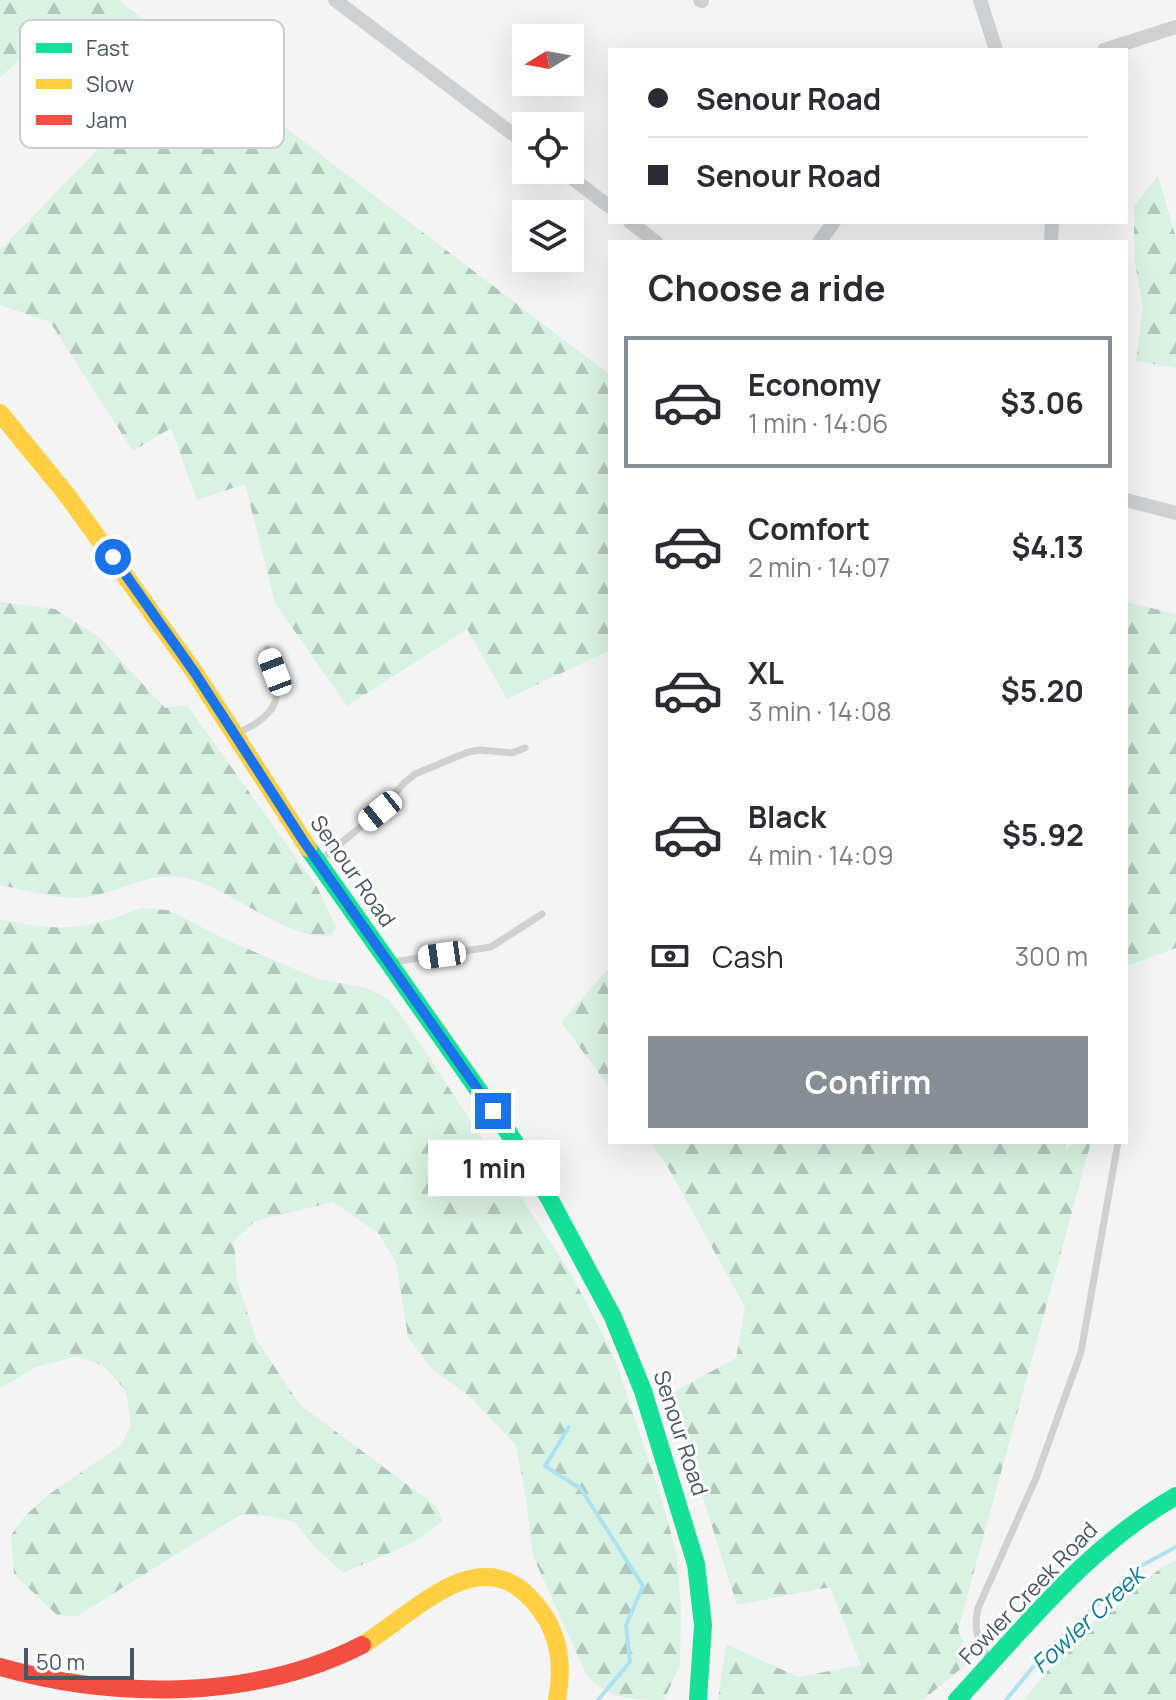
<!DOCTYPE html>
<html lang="en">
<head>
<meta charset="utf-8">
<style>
  :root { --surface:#fff; --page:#f7f7f7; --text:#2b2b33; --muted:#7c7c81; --line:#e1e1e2; --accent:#868d94 }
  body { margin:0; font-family:Manrope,sans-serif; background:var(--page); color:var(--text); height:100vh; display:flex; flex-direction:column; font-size:30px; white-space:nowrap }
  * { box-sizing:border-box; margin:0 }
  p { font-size:26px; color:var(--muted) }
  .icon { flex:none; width:44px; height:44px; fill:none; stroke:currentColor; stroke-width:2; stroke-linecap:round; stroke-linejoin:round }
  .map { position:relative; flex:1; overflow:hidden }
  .drawer { position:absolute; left:608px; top:240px; width:520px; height:904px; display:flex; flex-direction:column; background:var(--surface); border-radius:0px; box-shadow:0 8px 32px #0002 }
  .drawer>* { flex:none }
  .guide { position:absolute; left:608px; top:48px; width:520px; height:176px; border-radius:0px; box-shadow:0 8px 32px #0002; display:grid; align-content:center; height:176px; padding:0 40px; background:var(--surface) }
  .needle { width:52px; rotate:259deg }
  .fabs { position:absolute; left:512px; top:24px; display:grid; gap:16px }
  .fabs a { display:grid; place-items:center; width:72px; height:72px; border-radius:0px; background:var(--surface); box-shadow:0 8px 32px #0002; font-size:40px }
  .scale { position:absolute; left:24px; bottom:20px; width:110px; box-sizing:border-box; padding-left:8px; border:4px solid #4a5661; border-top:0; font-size:22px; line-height:28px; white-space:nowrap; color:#4a5661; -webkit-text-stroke:6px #fff; paint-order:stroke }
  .end { position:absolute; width:36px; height:36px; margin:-18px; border:10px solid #1a73e8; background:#fff; box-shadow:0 0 0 4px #fff }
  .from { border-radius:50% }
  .bubble { position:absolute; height:56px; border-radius:0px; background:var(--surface); box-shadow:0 8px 32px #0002; font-size:26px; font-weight:700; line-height:56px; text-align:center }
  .car { position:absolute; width:24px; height:48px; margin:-24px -12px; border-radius:10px; box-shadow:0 0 6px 2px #0007; background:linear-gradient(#fff 24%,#345 0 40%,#fff 0 76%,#345 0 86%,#fff 0) }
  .guide b { display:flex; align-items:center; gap:28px; height:76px; font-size:30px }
  .guide b+b { border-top:2px solid var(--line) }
  .guide i { width:20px; height:20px; background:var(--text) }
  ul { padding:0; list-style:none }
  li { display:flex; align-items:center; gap:24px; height:132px; margin:0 16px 12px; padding:0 24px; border:4px solid transparent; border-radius:0px }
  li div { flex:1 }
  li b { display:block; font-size:30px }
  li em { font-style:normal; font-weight:700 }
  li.active { border-color:var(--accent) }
  li>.icon { width:72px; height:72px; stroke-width:1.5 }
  h2 { padding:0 40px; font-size:36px; line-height:96px }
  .pay { display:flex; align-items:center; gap:20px; height:88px; padding:0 40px; font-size:30px }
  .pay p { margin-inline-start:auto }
  .cta { display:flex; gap:16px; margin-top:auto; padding:16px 40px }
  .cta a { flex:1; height:92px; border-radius:0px; background:var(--accent); color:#fff; font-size:32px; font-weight:700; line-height:92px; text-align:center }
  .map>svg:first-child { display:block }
</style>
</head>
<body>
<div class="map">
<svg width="1176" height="1700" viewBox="0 0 1176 1700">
  <defs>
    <pattern id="forest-firs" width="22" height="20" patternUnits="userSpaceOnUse" patternTransform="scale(2)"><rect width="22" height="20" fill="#d9f2e3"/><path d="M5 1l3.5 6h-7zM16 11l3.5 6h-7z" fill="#b2c7bb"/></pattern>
  </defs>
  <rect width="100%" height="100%" fill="#f4f4f4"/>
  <path fill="url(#forest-firs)" d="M0,0H118L610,375V650L507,699L467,629L347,706L275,603L245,484L197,500L171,428L133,451L50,322L0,305V250L137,109L50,33L0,77Z
    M1158,176L1176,238V368L1136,361L1143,306L1134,258V206Z
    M0,602L55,609L98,636L165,708L187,705L317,887L336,927L332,935C286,943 228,883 179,877C143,873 113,896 78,898C52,898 25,890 0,885Z
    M1126,602L1176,614V948L1126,966Z
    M141,908L168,910L229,941L318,979L367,988L389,1000L403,1018L570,1272L614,1356L660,1494L677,1555L681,1609L680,1665L664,1700C631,1700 612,1700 587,1676L533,1556L526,1499L516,1445L469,1396L431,1368L408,1337L396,1262L378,1233L333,1202L255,1221L234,1241L237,1281L256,1339L300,1405L436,1506L443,1521L412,1543L343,1573L313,1545L295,1522L268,1516L240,1515L77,1616L57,1615L14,1574L11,1535L25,1516L48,1495L121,1445L131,1426L126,1391L104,1366L77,1356L36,1367L0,1388V919C57,932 86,931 141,908Z
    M610,967V1088L561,1022Z
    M650,1142H1065L1066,1150L1076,1142H1091L958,1630L971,1660L923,1700H718L726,1644L798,1677L861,1665L830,1587L737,1605L670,1394L736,1358L745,1307L665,1162Z
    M1176,1560V1700H1024L1075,1636L1161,1568Z"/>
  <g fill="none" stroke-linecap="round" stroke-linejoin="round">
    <path stroke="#aee2f0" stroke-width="4" d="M569,1427L545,1466L581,1489L643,1586L626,1625L630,1662L598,1700
      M1006,1700L1049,1648L1139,1567L1176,1547"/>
    <path stroke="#ced0d2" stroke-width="7" d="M236,734C283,712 284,695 267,649
      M319,861L380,811L404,783L415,774L468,752L480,750L512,753L525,748
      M393,962L491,947L542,914
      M990,1661C978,1642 973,1630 978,1608L1036,1478L1081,1352L1118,1142"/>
    <path stroke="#ced0d2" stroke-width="14" d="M335,0L526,144
      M700,0L702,1
      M980,0L996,50
      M1104,50L1176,27
      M561,170L610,207
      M630,222L656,242
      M819,242L834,222
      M1051,242L1052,222
      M1126,500L1176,513"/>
    <path stroke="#16e098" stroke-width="18" d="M308,848L510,1135L549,1198L613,1317L643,1391L696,1564L703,1625L698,1700
      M957,1700C1027,1625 1086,1548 1176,1496"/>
    <path stroke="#ffcf43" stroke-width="18" d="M0,413L67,495L195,673L308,848
      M362,1645C418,1611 485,1532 541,1611C560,1637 563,1669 557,1700"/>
    <path stroke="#f24e42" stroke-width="18" d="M0,1667C115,1700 255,1700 362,1645"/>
  </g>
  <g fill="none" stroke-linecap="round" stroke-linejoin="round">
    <path stroke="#1a73e8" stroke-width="10" d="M113,557L195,673L304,842L493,1111"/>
  </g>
  <g text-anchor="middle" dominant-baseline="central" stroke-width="6" stroke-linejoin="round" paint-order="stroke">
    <g font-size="22" fill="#4a5661" stroke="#fff">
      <text transform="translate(353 871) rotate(55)">Senour Road</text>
      <text transform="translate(681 1433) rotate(72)">Senour Road</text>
      <text transform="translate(1028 1593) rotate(-46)">Fowler Creek Road</text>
    </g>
    <g font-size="24" font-style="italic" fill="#0c7c9b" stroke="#fff">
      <text transform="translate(1087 1619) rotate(-43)">Fowler Creek</text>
    </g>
  </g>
  <rect x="20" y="20" width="264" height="128" rx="12" fill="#fff" stroke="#c9ccd0" stroke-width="2"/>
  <rect x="36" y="43" width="36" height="10" fill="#16e098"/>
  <rect x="36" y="79" width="36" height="10" fill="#ffcf43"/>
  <rect x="36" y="115" width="36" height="10" fill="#f24e42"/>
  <g font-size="22" fill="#4a5661">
    <text x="86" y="56">Fast</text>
    <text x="86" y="92">Slow</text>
    <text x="86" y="128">Jam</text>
  </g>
</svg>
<div class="fabs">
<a><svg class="needle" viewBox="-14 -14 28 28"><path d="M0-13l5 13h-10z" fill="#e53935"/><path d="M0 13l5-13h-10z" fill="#7c7c81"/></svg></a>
<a><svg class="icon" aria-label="locate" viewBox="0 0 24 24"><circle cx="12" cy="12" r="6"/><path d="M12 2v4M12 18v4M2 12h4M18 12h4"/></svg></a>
<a><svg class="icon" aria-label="layers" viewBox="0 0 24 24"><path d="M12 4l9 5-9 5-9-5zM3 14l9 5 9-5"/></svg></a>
</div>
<div class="scale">50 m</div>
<i class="end from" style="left:113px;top:557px"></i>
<i class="end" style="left:493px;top:1111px"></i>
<div class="bubble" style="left:428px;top:1140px;width:132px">1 min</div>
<i class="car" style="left:275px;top:672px;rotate:339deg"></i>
<i class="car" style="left:380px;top:811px;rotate:231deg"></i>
<i class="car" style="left:442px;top:955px;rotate:262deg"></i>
<div class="guide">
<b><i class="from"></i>Senour Road</b>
<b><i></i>Senour Road</b>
</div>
<section class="drawer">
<h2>Choose a ride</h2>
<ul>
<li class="active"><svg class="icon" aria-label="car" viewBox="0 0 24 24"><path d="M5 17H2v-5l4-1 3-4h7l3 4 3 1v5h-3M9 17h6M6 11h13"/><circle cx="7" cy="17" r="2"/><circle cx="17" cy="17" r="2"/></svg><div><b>Economy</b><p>1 min · 14:06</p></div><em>$3.06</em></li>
<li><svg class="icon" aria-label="car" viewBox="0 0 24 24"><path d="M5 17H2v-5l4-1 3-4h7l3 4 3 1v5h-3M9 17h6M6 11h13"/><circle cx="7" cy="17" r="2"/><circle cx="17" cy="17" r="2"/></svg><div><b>Comfort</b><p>2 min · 14:07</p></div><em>$4.13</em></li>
<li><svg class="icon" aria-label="car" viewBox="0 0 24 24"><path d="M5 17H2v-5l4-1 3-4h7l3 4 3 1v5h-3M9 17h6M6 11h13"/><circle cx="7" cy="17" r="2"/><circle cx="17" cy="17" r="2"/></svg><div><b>XL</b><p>3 min · 14:08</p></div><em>$5.20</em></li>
<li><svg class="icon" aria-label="car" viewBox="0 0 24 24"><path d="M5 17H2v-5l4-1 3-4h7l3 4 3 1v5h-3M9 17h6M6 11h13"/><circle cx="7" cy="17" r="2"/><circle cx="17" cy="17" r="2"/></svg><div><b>Black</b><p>4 min · 14:09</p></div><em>$5.92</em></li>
</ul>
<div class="pay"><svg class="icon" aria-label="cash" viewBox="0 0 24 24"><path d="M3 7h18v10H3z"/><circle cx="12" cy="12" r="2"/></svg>Cash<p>300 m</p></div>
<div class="cta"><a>Confirm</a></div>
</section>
</div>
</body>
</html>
